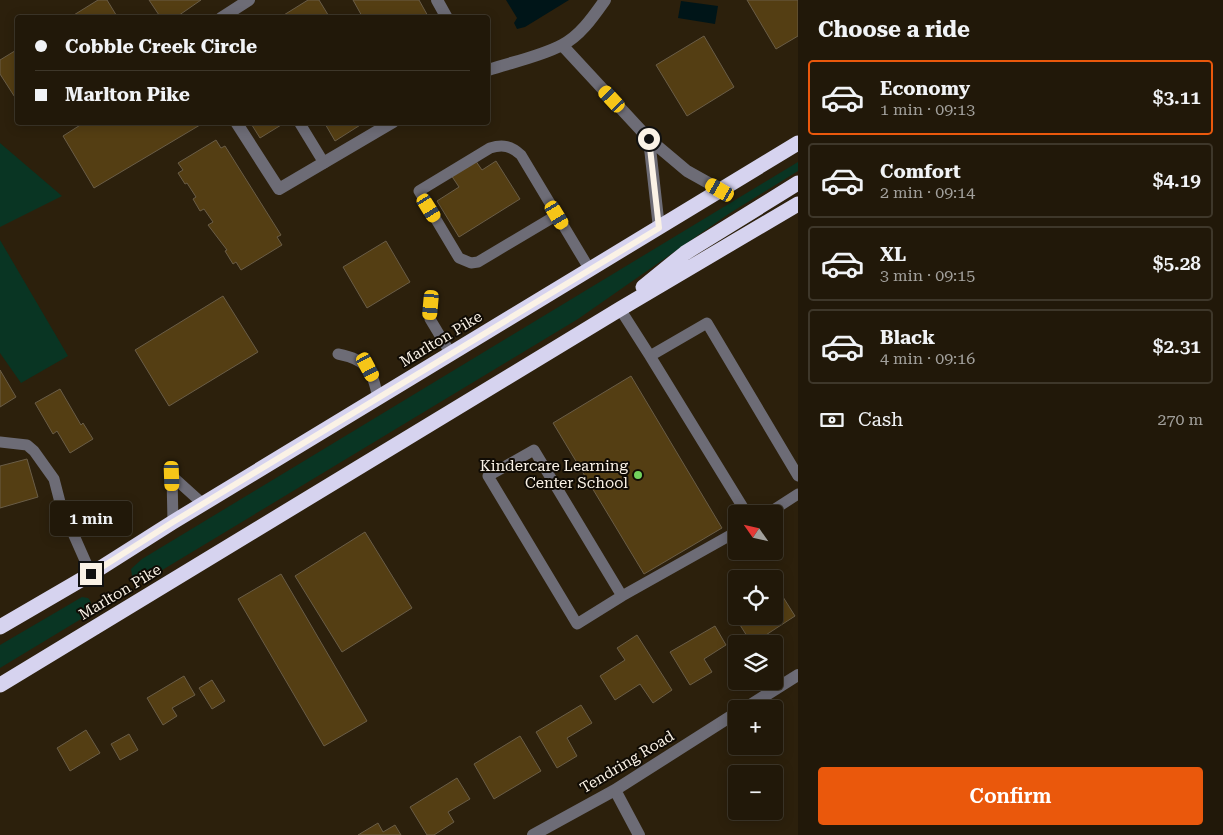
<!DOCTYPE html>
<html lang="en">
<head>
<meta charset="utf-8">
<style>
  :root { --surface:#211809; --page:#292112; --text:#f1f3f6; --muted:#a2a09c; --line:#3e372a; --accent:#ea580c }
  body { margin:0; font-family:"Roboto Serif",serif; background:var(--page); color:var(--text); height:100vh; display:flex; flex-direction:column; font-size:19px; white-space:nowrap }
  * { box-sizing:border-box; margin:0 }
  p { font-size:16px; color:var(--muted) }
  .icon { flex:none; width:28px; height:28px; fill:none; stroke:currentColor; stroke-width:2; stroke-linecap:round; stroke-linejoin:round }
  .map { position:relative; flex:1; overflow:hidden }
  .sheet { display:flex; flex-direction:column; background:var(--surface); width:425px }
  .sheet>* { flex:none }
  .top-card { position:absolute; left:15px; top:15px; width:475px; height:110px; border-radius:5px; box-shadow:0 2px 12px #0003,0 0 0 1px var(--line); display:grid; align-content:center; height:110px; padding:0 20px; background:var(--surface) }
  .needle { width:32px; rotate:304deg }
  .fabs { position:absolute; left:728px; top:505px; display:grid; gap:10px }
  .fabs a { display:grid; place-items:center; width:55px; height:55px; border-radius:5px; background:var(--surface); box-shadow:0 2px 12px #0003,0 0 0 1px var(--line); font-size:25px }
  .end { position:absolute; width:22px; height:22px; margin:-11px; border:6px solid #faf2e6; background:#111; box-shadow:0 0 0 2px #111 }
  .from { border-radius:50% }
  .bubble { position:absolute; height:35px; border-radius:5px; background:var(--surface); box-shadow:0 2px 12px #0003,0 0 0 1px var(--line); font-size:16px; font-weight:600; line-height:35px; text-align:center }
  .car { position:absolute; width:15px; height:30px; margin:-15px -8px; border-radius:6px; box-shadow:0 0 4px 1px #0007; background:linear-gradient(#f5c518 24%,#345 0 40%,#f5c518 0 76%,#345 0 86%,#f5c518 0) }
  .top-card b { display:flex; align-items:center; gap:18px; height:48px; font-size:19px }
  .top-card b+b { border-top:1px solid var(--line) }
  .top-card i { width:12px; height:12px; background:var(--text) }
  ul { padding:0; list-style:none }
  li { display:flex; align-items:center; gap:15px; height:75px; margin:0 10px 8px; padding:0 10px; border:2px solid var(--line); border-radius:5px }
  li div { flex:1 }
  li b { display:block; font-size:19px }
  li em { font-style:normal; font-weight:600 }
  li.selected { border-color:var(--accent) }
  li>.icon { width:45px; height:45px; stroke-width:1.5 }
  h2 { padding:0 20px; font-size:22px; line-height:60px }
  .pay { display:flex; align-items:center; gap:12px; height:55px; padding:0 20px; font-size:19px }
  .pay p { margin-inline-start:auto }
  .primary-button { display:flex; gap:10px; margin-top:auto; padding:10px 20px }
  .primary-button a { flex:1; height:58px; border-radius:5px; background:var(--accent); color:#fff; font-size:20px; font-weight:600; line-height:58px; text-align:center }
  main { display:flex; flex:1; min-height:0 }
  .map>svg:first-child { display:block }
</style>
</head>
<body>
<main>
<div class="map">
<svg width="798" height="835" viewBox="0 0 798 835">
  <rect width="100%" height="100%" fill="#2c200c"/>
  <path fill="#093523" d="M0,143L62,196L0,227Z
    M798,162V171L730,213L578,319L149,578L139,580L132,576L131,569L142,559Z
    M0,240L68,356L21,383L0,353Z
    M82,597L88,598C94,604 91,611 86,616L0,668V645Z"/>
  <path fill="#001518" d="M506,0H569L525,27L517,29L514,23L517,18Z
    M681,1L718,6L715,24L678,18Z"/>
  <path fill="#543e13" stroke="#6a5d47" d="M98,0H107L118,18H69Z
    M149,0H201L175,18H161Z
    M308,0H319L330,18H279Z
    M353,0H419L429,18H363Z
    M747,0H798V36L776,49Z
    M704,36L734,87L687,116L656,65Z
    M18,49V102L0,74V60Z
    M85,122H205L94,188L63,136Z
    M250,122H286L260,138Z
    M324,122H365L335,141Z
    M216,140L221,148L225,146L281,235L277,237L282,245L241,270L236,262L233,264L225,251L227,250L208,225L213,222L204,209L200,211L193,199L196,197L187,183L185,184L178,173L183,170L178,163Z
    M473,157L482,170L496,161L520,199L459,237L437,201L459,187L449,172Z
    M386,241L410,282L367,308L343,267Z
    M223,296L258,352L169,406L135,350Z
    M0,370L16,397L0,407Z
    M631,376L722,528L644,574L553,423Z
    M60,389L81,425L83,423L93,439L70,453L57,431L53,434L35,403Z
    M27,459L38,497L0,508V466Z
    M365,532L412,608L342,652L295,576Z
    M281,574L367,721L324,746L238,599Z
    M778,589L795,616L752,644L735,617L774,616V591Z
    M715,626L726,645L704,659L712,672L690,685L670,652Z
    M637,635L672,690L653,703L640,684L615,700L600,676L625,660L617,648Z
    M184,676L195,695L172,708L177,716L163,725L147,698Z
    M212,680L225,701L212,709L199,688Z
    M581,705L592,723L567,738L577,756L557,768L536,732Z
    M86,730L100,753L70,771L57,748Z
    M129,734L138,750L120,760L111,744Z
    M520,736L541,771L494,799L474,764Z
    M457,778L470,799L448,812L454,822L434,835H427L410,807Z
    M378,823L383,832L395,825L401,835H358Z"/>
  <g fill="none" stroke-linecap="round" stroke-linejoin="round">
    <path stroke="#6d6c76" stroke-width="11" d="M299,122L324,163
      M557,215L478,262L471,263L459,258L419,191L490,148C503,144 511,146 521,155L590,270
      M431,305L430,319L451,354
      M620,309L650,356
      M338,354C368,360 372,369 378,398
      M0,442L27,445L34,451L54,479L61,506L91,574
      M747,514L650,356L707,323L798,476
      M767,514L798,494
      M173,522L172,476L203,504
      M622,596L534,450L488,476L577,624L622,596L736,532"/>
    <path stroke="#6d6c76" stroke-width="12" d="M437,0L447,18
      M221,18L249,0
      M562,45L649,139
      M488,70C512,62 539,57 562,45C580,36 593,17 605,0
      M236,122L279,189L393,122
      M659,228L649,139L687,171L721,190
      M744,709L798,675
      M615,790L639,835
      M533,835L615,790L736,713"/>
    <path stroke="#d6d3ef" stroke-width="15" d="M643,287L685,253L798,183
      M0,627L91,574L173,522L798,143
      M0,685L620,309L798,204"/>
  </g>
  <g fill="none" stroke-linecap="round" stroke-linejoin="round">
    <path stroke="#faf2e6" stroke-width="6" d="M91,574L173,522L659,228L649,139"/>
  </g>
  <circle fill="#72d25d" stroke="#100b04" stroke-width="2" cx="638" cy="475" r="5"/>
  <g text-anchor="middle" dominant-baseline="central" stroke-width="4" stroke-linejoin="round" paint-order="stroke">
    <g font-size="15" fill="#faf2e6" stroke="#100b04">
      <text transform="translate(441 339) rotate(-31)">Marlton Pike</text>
      <text transform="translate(120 592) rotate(-31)">Marlton Pike</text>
      <text transform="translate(627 762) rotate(-31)">Tendring Road</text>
    </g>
    <g font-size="15" fill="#faf2e6" stroke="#100b04" text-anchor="end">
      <text x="628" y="466">Kindercare Learning<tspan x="628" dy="17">Center School</tspan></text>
    </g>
  </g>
</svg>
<div class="fabs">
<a><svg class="needle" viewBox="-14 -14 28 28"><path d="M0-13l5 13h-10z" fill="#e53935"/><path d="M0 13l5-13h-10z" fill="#a2a09c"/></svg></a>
<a><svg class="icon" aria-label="locate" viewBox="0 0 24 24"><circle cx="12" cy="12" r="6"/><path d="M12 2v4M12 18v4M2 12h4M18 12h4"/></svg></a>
<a><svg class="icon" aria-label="layers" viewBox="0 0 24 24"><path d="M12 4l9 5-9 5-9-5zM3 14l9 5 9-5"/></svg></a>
<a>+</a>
<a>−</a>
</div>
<i class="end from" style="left:649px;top:139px"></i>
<i class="end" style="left:91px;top:574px"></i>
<div class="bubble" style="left:50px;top:501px;width:82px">1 min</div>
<i class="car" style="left:612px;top:99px;rotate:317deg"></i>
<i class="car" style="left:720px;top:190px;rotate:300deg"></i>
<i class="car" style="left:429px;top:208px;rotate:148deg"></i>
<i class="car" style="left:557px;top:215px;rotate:149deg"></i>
<i class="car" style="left:431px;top:305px;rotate:185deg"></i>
<i class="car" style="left:368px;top:367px;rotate:152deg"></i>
<i class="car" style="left:172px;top:476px;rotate:178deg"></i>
<div class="top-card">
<b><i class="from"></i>Cobble Creek Circle</b>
<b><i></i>Marlton Pike</b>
</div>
</div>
<section class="sheet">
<h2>Choose a ride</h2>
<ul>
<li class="selected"><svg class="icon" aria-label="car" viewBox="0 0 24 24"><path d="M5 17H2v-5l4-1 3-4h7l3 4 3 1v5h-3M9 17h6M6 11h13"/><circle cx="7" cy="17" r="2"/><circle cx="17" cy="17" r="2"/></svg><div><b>Economy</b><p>1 min · 09:13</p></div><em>$3.11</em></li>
<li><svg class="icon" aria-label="car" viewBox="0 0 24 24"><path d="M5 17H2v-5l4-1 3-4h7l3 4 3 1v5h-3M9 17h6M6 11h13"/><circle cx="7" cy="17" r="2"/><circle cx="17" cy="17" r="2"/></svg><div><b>Comfort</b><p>2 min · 09:14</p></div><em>$4.19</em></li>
<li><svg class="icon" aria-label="car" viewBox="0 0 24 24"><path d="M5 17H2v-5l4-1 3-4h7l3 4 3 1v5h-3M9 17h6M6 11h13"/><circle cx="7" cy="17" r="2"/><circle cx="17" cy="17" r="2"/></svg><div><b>XL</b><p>3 min · 09:15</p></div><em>$5.28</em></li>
<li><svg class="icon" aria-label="car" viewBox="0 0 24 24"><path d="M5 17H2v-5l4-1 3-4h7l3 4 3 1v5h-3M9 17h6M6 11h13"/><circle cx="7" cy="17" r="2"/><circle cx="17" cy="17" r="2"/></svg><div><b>Black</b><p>4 min · 09:16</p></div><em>$2.31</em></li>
</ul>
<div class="pay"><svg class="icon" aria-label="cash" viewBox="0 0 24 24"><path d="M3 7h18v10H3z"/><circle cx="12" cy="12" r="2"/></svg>Cash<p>270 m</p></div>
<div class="primary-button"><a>Confirm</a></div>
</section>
</main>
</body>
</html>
